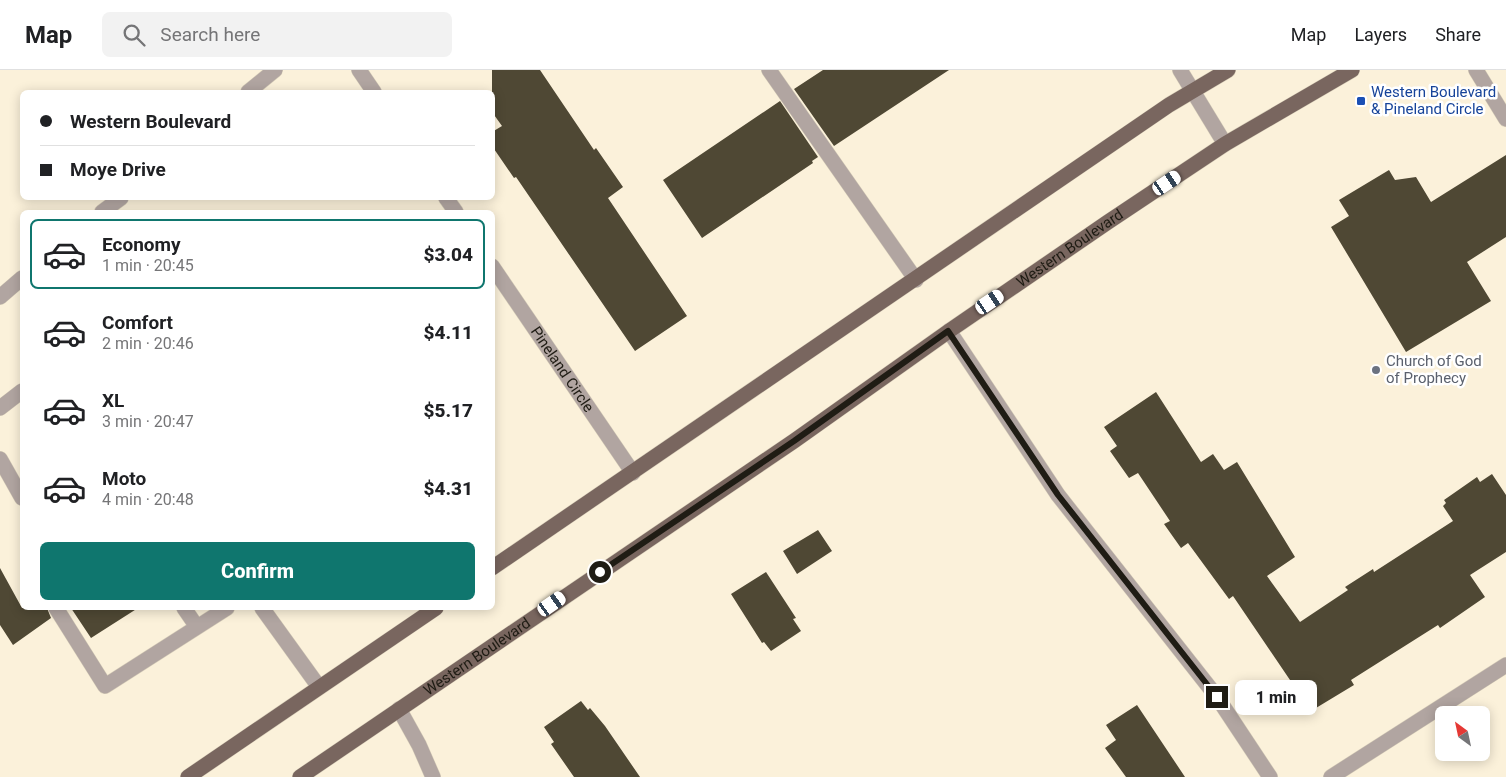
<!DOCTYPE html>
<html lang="en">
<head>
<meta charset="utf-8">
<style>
  :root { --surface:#fff; --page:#f2f2f2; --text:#202124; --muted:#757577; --line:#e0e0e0; --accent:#0f766e }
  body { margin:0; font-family:Roboto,sans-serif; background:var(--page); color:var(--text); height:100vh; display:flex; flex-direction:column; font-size:19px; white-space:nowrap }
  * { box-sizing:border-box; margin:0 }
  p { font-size:16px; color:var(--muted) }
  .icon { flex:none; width:28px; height:28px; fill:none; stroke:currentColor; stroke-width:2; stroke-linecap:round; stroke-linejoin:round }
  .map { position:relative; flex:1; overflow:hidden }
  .panel { position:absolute; left:20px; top:140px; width:475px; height:400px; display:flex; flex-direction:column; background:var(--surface); border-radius:8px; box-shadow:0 2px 12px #0003 }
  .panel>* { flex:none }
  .banner { position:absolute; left:20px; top:20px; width:475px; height:110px; border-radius:8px; box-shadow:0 2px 12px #0003; display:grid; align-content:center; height:110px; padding:0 20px; background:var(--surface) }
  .needle { width:32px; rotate:327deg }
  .buttons { position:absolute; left:1435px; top:636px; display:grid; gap:10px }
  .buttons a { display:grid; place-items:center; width:55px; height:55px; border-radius:8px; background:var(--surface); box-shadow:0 2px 12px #0003; font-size:25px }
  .end { position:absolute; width:22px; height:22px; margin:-11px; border:6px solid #1f1c14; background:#fff; box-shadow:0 0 0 2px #fff }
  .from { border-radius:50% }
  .bubble { position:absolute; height:35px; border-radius:8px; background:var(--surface); box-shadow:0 2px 12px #0003; font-size:16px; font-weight:800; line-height:35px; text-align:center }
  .car { position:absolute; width:15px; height:30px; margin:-15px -8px; border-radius:6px; box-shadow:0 0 4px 1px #0007; background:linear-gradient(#fff 24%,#345 0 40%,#fff 0 76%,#345 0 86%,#fff 0) }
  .banner b { display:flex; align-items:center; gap:18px; height:48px; font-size:19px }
  .banner b+b { border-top:1px solid var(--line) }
  .banner i { width:12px; height:12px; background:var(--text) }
  ul { padding:9px 0 0; list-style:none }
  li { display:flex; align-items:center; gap:15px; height:70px; margin:0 10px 8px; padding:0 10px; border:2px solid transparent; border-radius:8px }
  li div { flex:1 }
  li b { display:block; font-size:19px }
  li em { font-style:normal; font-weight:800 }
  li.on { border-color:var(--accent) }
  li>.icon { width:45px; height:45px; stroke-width:1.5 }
  .button { display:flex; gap:10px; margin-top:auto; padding:10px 20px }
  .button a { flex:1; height:58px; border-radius:8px; background:var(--accent); color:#fff; font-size:20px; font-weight:800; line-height:58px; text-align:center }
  header { display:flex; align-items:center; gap:30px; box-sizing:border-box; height:70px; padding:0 25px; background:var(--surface); border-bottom:1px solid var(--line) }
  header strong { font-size:24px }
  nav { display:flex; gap:28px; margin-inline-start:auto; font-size:18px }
  .search { width:350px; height:45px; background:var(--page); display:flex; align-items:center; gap:12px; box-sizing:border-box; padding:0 18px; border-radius:8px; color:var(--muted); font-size:19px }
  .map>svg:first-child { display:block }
</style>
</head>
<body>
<header>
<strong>Map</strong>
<div class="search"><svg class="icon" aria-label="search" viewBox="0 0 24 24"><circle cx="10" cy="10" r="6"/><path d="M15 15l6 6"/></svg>Search here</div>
<nav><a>Map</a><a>Layers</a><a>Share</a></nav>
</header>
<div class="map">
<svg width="1506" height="707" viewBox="0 0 1506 707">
  <rect width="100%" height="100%" fill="#fbf1da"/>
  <path fill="#4f4834" d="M492,0H540L594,80L596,78L623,117L608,128L687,246L635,281L516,107L514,108L492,76V62L502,56L492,42Z
    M823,0H949L834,76L794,19Z
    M780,31L818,87L812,91L813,93L702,168L663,110Z
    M1506,85V167L1467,192L1491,231L1406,282L1331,157L1349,146L1339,130L1389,100L1395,110L1416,107L1431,132Z
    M1156,322L1201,392L1213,384L1224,400L1237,392L1295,487L1267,506L1300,552L1348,520L1345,517L1373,499L1374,502L1453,451L1443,436L1446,433L1444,430L1477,407L1480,412L1492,404L1506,425V482L1470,505L1485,527L1440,558L1438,555L1351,610L1354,615L1311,641L1233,526L1229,529L1188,473L1181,478L1164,454L1170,451L1138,403L1129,408L1110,381L1117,376L1104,357Z
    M818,460L832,481L797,504L783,481Z
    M0,498L22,538H47L51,548L13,575L0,555Z
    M766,502L796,548L793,549L801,561L771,581L764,572L762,573L731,524Z
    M71,538H138L91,568Z
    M581,631L588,640L590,638L605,656L640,707H574L551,674L554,672L544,657Z
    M1137,635L1185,707H1126L1105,678L1116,670L1106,655Z"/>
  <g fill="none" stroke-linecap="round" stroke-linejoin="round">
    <defs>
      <path id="lane" d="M769,0L916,210
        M1476,0L1506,49
        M248,22L275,0
        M102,142L121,128
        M0,227L22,208
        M0,338L22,321
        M0,389L22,428
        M56,538L105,616L227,538
        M184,538L197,557
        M262,538L319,617
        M399,639L419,675L433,707"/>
      <g id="street">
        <path d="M359,0L374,22"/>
        <path d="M1180,0L1225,74"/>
        <path d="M446,128L456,142"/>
        <path id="s1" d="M492,196L633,403"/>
        <path d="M949,261L1058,425L1217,627L1270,707"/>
        <path d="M1331,707L1506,595"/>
      </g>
      <g id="primary">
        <path d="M492,498L1169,35L1228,0"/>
        <path d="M188,707L436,538"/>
        <path id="s2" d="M300,707L794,371L949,261L1108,152L1225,74L1352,0"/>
      </g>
    </defs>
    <use href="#lane" stroke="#d8cfba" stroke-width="16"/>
    <use href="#street" stroke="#d8cfba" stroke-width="16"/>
    <use href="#primary" stroke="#d8cfba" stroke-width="16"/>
    <use href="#lane" stroke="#b1a5a1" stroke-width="15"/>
    <use href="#street" stroke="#b1a5a1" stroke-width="15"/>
    <use href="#primary" stroke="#79665f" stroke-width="15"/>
  </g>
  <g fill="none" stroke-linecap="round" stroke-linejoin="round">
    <path stroke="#1f1c14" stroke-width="6" d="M600,502L794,371L948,261L1058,425L1217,627"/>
  </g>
  <rect fill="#1a4fb4" stroke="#fff" stroke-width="2" x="1356" y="26" width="10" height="10" rx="2.5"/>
  <circle fill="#6b7280" stroke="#fff" stroke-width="2" cx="1376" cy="300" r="5"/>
  <g text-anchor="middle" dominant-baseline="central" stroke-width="5" stroke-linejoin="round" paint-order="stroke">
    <g font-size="15" fill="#164399" stroke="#fff" text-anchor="start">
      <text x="1371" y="22">Western Boulevard<tspan x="1371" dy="17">&amp; Pineland Circle</tspan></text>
    </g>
    <g font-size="15" fill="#1f1c14" stroke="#fff">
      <text stroke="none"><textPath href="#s2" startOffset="934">Western Boulevard</textPath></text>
      <text stroke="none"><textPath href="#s1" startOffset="125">Pineland Circle</textPath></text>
      <text stroke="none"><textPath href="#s2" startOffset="214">Western Boulevard</textPath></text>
    </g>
    <g font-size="15" fill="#5b616d" stroke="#fff" text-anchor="start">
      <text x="1386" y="291">Church of God<tspan x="1386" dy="17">of Prophecy</tspan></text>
    </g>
  </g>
</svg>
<div class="buttons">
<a><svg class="needle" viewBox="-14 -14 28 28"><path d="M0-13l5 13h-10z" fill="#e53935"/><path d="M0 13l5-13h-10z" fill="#757577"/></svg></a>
</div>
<i class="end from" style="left:600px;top:502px"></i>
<i class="end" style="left:1217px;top:627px"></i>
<div class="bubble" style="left:1235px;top:610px;width:82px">1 min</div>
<i class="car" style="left:1167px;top:113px;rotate:56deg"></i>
<i class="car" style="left:990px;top:232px;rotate:56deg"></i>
<i class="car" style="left:552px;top:534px;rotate:55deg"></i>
<div class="banner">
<b><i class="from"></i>Western Boulevard</b>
<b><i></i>Moye Drive</b>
</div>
<section class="panel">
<ul>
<li class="on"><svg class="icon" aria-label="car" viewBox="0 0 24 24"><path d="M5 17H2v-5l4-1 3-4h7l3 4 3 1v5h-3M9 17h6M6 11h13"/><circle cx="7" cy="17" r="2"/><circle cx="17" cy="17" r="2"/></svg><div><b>Economy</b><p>1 min · 20:45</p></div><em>$3.04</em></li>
<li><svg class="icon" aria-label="car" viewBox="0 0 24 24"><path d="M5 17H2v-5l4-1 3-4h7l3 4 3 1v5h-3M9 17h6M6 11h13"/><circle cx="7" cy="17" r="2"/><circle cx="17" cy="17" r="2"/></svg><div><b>Comfort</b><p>2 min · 20:46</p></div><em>$4.11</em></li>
<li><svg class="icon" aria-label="car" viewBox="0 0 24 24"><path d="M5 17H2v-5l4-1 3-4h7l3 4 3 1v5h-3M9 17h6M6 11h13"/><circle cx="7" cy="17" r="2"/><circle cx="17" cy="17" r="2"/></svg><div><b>XL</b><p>3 min · 20:47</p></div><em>$5.17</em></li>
<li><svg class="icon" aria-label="car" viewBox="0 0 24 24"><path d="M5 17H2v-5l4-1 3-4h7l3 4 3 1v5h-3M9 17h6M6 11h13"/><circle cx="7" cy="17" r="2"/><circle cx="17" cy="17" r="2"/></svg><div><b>Moto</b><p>4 min · 20:48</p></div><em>$4.31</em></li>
</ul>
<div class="button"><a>Confirm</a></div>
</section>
</div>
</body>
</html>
